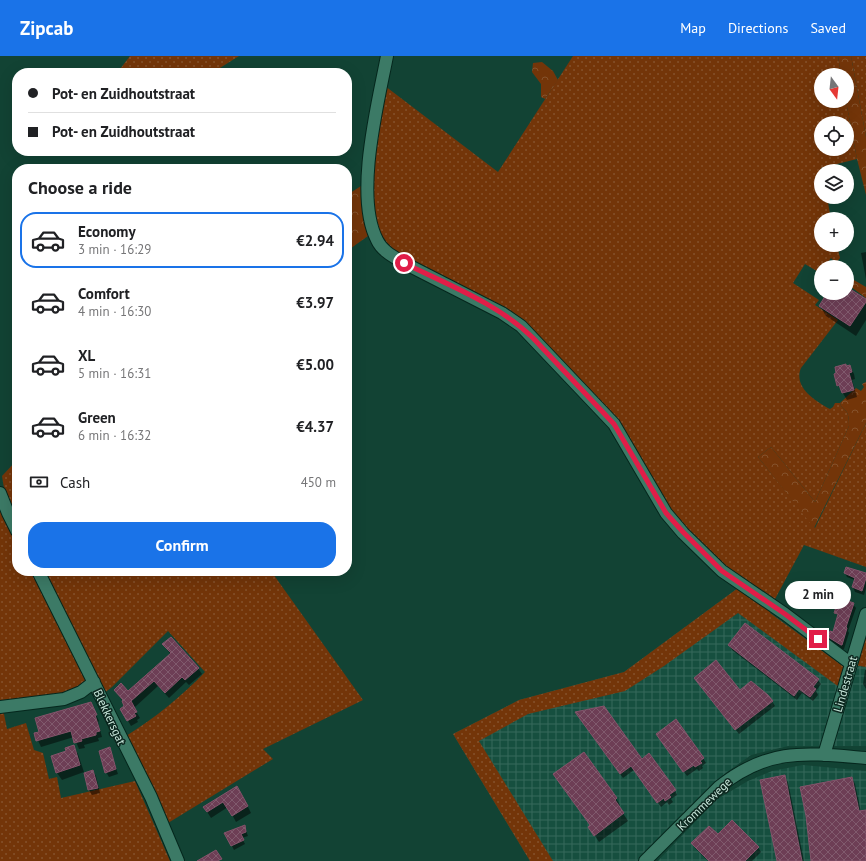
<!DOCTYPE html>
<html lang="en">
<head>
<meta charset="utf-8">
<style>
  :root { --surface:#fff; --page:#f2f2f2; --text:#202124; --muted:#757577; --line:#e0e0e0; --accent:#1a73e8 }
  body { margin:0; font-family:"PT Sans",sans-serif; background:var(--page); color:var(--text); height:100vh; display:flex; flex-direction:column; font-size:15px; white-space:nowrap }
  * { box-sizing:border-box; margin:0 }
  p { font-size:13px; color:var(--muted) }
  .icon { flex:none; width:22px; height:22px; fill:none; stroke:currentColor; stroke-width:2; stroke-linecap:round; stroke-linejoin:round }
  .map { position:relative; flex:1; overflow:hidden }
  .side { position:absolute; left:12px; top:108px; width:340px; height:412px; display:flex; flex-direction:column; background:var(--surface); border-radius:16px; box-shadow:0 4px 16px #0002 }
  .side>* { flex:none }
  .hud { position:absolute; left:12px; top:12px; width:340px; height:88px; border-radius:16px; box-shadow:0 4px 16px #0002; display:grid; align-content:center; height:88px; padding:0 16px; background:var(--surface) }
  .needle { width:26px; rotate:165deg }
  .buttons { position:absolute; left:814px; top:12px; display:grid; gap:8px }
  .buttons a { display:grid; place-items:center; width:40px; height:40px; border-radius:50%; background:var(--surface); box-shadow:0 4px 16px #0002; font-size:20px }
  .end { position:absolute; width:18px; height:18px; margin:-9px; border:5px solid #e11d48; background:#fff; box-shadow:0 0 0 2px #fff }
  .from { border-radius:50% }
  .bubble { position:absolute; height:28px; border-radius:14px; background:var(--surface); box-shadow:0 4px 16px #0002; font-size:13px; font-weight:700; line-height:28px; text-align:center }
  .hud b { display:flex; align-items:center; gap:14px; height:38px; font-size:15px }
  .hud b+b { border-top:1px solid var(--line) }
  .hud i { width:10px; height:10px; background:var(--text) }
  ul { padding:0; list-style:none }
  li { display:flex; align-items:center; gap:12px; height:56px; margin:0 8px 6px; padding:0 8px; border:2px solid transparent; border-radius:16px }
  li div { flex:1 }
  li b { display:block; font-size:15px }
  li em { font-style:normal; font-weight:700 }
  li.active { border-color:var(--accent) }
  li>.icon { width:36px; height:36px; stroke-width:1.5 }
  h2 { padding:0 16px; font-size:18px; line-height:48px }
  .pay { display:flex; align-items:center; gap:10px; height:44px; padding:0 16px; font-size:15px }
  .pay p { margin-inline-start:auto }
  .action { display:flex; gap:8px; margin-top:auto; padding:8px 16px }
  .action a { flex:1; height:46px; border-radius:16px; background:var(--accent); color:#fff; font-size:16px; font-weight:700; line-height:46px; text-align:center }
  header { display:flex; align-items:center; gap:24px; box-sizing:border-box; height:56px; padding:0 20px; background:var(--accent); color:#fff }
  header strong { font-size:19px }
  nav { display:flex; gap:22px; margin-inline-start:auto; font-size:14px }
  .map>svg:first-child { display:block }
</style>
</head>
<body>
<header>
<strong>Zipcab</strong>
<nav><a>Map</a><a>Directions</a><a>Saved</a></nav>
</header>
<div class="map">
<svg width="866" height="805" viewBox="0 0 866 805">
  <defs>
    <pattern id="industrial-grid" width="8" height="8" patternUnits="userSpaceOnUse"><rect width="8" height="8" fill="#164f3f"/><path d="M0 4h8M4 0v8" fill="none" stroke="#36685a"/></pattern>
    <pattern id="green-dots" width="8" height="8" patternUnits="userSpaceOnUse"><rect width="8" height="8" fill="#733509"/><path d="M2 2h.1M6 6h.1" fill="none" stroke="#85522c" stroke-width="1.8" stroke-linecap="round"/></pattern>
    <pattern id="forest-crowns" width="20" height="18" patternUnits="userSpaceOnUse"><rect width="20" height="18" fill="#733509"/><path d="M2 6a3 3 0 1 1 6 0M12 15a3 3 0 1 1 6 0" fill="none" stroke="#85522c"/></pattern>
    <pattern id="building-cross-hatch" width="8" height="8" patternUnits="userSpaceOnUse"><rect width="8" height="8" fill="#6d3e55"/><path d="M0 0l8 8M0 8l8-8" fill="none" stroke="#805a6d"/></pattern>
  </defs>
  <rect width="100%" height="100%" fill="#124334"/>
  <path fill="url(#industrial-grid)" d="M738,532L771,554L770,557L844,611L854,609L866,611V690H788L751,699L727,716L703,738L639,805H530L453,678L519,644L624,616Z
    M803,709L866,715V805H658L716,744L748,725L772,715Z"/>
  <path fill="url(#green-dots)" fill-rule="evenodd" d="M130,0H239L212,17H117Z
    M573,0H838L841,19H821V45H846L857,103L821,112V141H827L831,163H821V189H837L840,202L836,207L831,202L824,211H821L820,217L805,208L793,227L819,244L815,249L838,264L801,312C793,331 815,345 830,353L833,351L835,347H840C841,352 843,351 846,355C849,359 849,365 849,370L815,446L771,391L758,401L815,472L866,367V511L804,489L774,545L740,523L715,502L671,456L646,413L542,285L400,200L384,186L373,159V106L385,30L498,116ZM821,67H847V93H821Z
    M851,0H866V81Z
    M17,404V468C10,452 4,437 2,420Z
    M0,453L17,487V515H32L87,621L86,625L80,631L66,638L0,647Z
    M42,515H271L363,644L263,693L273,703L168,767L126,680C155,662 182,640 205,616L168,575L112,631L103,638Z
    M738,532L771,554L770,557L844,611L839,631L738,557L664,610L625,635L528,658L479,685L553,805H530L453,678L519,644L624,616Z
    M866,567V611L854,609Z
    M0,653H3L7,673L26,667L34,694L43,697L49,723L57,721L61,742L135,725L170,805H0Z"/>
  <path fill="url(#forest-crowns)" d="M838,0H851L866,81V139L857,103L846,45L847,19H841Z
    M542,6L553,15L558,24L545,43L541,41V28L532,16L533,7Z
    M361,130L362,151L368,180L347,195V139Z
    M847,220L866,231V242L847,228Z
    M866,326V367L814,472L758,401L771,391L815,446L849,370C849,365 849,359 846,355C843,351 841,352 840,347L856,332L861,335L864,331L862,328Z"/>
  <path fill="#0007" d="M866,196V223L861,197Z
    M847,232L866,244V264L856,280L826,260L820,250L828,237H847Z
    M850,310L854,318L855,323L852,324L857,341L847,344L838,329L846,311Z
    M845,517L866,518V532L864,539L855,536L853,531L855,524L847,521Z
    M853,548L856,552L848,575L849,577L844,593H842L832,586L829,581L834,577L838,561L836,556Z
    M164,589L198,612L202,618L189,629L186,626L169,642L158,630L134,652L140,662L137,664L138,666L131,670L121,653L126,650L123,645L115,635L128,636L171,599Z
    M729,589L818,624L821,628L816,635L818,639L813,645L802,637L797,644L732,594Z
    M865,614H866V633L863,628Z
    M698,626L739,635L772,645L775,650L739,678Z
    M94,654L99,665L98,666L102,681L98,682L99,685L84,689L85,692L79,693L74,681L41,691L35,678Z
    M579,661L641,704L675,734L677,739L671,743L673,746L669,749L667,746L661,751L634,714L623,722Z
    M660,683L703,702L706,707L702,710L703,712L699,715L697,713L687,720Z
    M73,690L78,698L84,716L62,724L57,717L52,700L68,696Z
    M109,692L118,718L109,721L106,716Z
    M93,715L96,720L100,737L92,739L89,734L85,717Z
    M784,720L788,726L804,805H788Z
    M852,722L855,728L861,756L866,755V805H809H812Z
    M241,737L251,757L236,766L228,751L211,762L204,751Z
    M616,742L620,749L619,751L628,765L599,786L589,771Z
    M244,770L248,780L242,782L245,788L234,794L226,778Z
    M718,780L758,791L761,796L752,805H708L695,792L693,788Z"/>
  <path fill="url(#building-cross-hatch)" stroke="#83536a" d="M847,231L866,243V246L850,270L819,250L827,237H847Z
    M846,308V310L850,309L852,316L849,317L854,334L842,337L839,329L837,330L834,318L836,317L835,311Z
    M846,511L866,517V522L862,535L852,531L855,522L844,517Z
    M839,542L854,547L846,571L847,572L845,579L842,589H841L828,581L830,575L833,576L838,558L834,557Z
    M745,567L819,623L813,631L816,633L810,641L799,633L794,640L728,589Z
    M171,581L199,612L185,624L182,621L165,637L154,625L131,645L137,656L134,657L136,660L127,665L120,653L124,650L122,645L123,644L114,634L121,627L128,635L171,597L162,588Z
    M716,604L740,634L751,625L768,639L773,645L735,674L694,622Z
    M91,646L97,659H95L100,675L96,676V679L81,683L82,685L74,687L71,675L36,685L34,677L39,676L35,662Z
    M604,650L642,703L649,697L676,734L669,739L671,741L665,745L664,742L657,747L631,710L620,718L575,656Z
    M676,663L704,702L700,705L702,707L695,711L694,709L683,716L656,678Z
    M74,689L80,709L56,717L51,700L66,695L65,692Z
    M110,691L116,713L105,717L99,695Z
    M584,696L617,742L615,744L624,757L594,780L588,771L590,769L553,718Z
    M93,714L98,732L88,734L84,717Z
    M785,719L802,805H777L760,724Z
    M852,721L859,755L866,754V805H811L806,760L800,731Z
    M237,730L248,750L232,760L223,746L207,756L203,751Z
    M732,764L759,791L745,805H709L691,787L709,770L718,778Z
    M245,769L246,776L241,778L244,784L231,790L224,777Z
    M216,794L222,803L217,805H197Z"/>
  <g fill="none" stroke-linecap="round" stroke-linejoin="round">
    <defs>
      <path id="minor" d="M387,0C378,47 354,140 377,184C382,195 394,201 404,207L502,257L521,270L614,368L666,457L683,477L722,515L785,558L850,607
        M0,437L8,457L17,475
        M38,515L151,741L178,805
        M0,651L64,643L81,636L94,626
        M824,699L866,558
        M645,805L719,731C769,691 806,697 866,702"/>
    </defs>
    <use href="#minor" stroke="#05271d" stroke-width="14"/>
    <use href="#minor" stroke="#3c7a66" stroke-width="12"/>
  </g>
  <g fill="none" stroke-linecap="round" stroke-linejoin="round">
    <path stroke="#e11d48" stroke-width="5" d="M404,207C448,229 497,247 533,282L614,368L666,457L683,476L722,515L785,558L818,583"/>
  </g>
  <g text-anchor="middle" dominant-baseline="central" stroke-width="3" stroke-linejoin="round" paint-order="stroke">
    <g font-size="12" fill="#c7e6da" stroke="#0c261e">
      <text transform="translate(845 628) rotate(-74)">Lindestraat</text>
      <text transform="translate(110 661) rotate(65)">Blekkersgat</text>
      <text transform="translate(704 748) rotate(-44)">Krommewege</text>
    </g>
  </g>
</svg>
<div class="buttons">
<a><svg class="needle" viewBox="-14 -14 28 28"><path d="M0-13l5 13h-10z" fill="#e53935"/><path d="M0 13l5-13h-10z" fill="#757577"/></svg></a>
<a><svg class="icon" aria-label="locate" viewBox="0 0 24 24"><circle cx="12" cy="12" r="6"/><path d="M12 2v4M12 18v4M2 12h4M18 12h4"/></svg></a>
<a><svg class="icon" aria-label="layers" viewBox="0 0 24 24"><path d="M12 4l9 5-9 5-9-5zM3 14l9 5 9-5"/></svg></a>
<a>+</a>
<a>−</a>
</div>
<i class="end from" style="left:404px;top:207px"></i>
<i class="end" style="left:818px;top:583px"></i>
<div class="bubble" style="left:785px;top:525px;width:66px">2 min</div>
<div class="hud">
<b><i class="from"></i>Pot- en Zuidhoutstraat</b>
<b><i></i>Pot- en Zuidhoutstraat</b>
</div>
<section class="side">
<h2>Choose a ride</h2>
<ul>
<li class="active"><svg class="icon" aria-label="car" viewBox="0 0 24 24"><path d="M5 17H2v-5l4-1 3-4h7l3 4 3 1v5h-3M9 17h6M6 11h13"/><circle cx="7" cy="17" r="2"/><circle cx="17" cy="17" r="2"/></svg><div><b>Economy</b><p>3 min · 16:29</p></div><em>€2.94</em></li>
<li><svg class="icon" aria-label="car" viewBox="0 0 24 24"><path d="M5 17H2v-5l4-1 3-4h7l3 4 3 1v5h-3M9 17h6M6 11h13"/><circle cx="7" cy="17" r="2"/><circle cx="17" cy="17" r="2"/></svg><div><b>Comfort</b><p>4 min · 16:30</p></div><em>€3.97</em></li>
<li><svg class="icon" aria-label="car" viewBox="0 0 24 24"><path d="M5 17H2v-5l4-1 3-4h7l3 4 3 1v5h-3M9 17h6M6 11h13"/><circle cx="7" cy="17" r="2"/><circle cx="17" cy="17" r="2"/></svg><div><b>XL</b><p>5 min · 16:31</p></div><em>€5.00</em></li>
<li><svg class="icon" aria-label="car" viewBox="0 0 24 24"><path d="M5 17H2v-5l4-1 3-4h7l3 4 3 1v5h-3M9 17h6M6 11h13"/><circle cx="7" cy="17" r="2"/><circle cx="17" cy="17" r="2"/></svg><div><b>Green</b><p>6 min · 16:32</p></div><em>€4.37</em></li>
</ul>
<div class="pay"><svg class="icon" aria-label="cash" viewBox="0 0 24 24"><path d="M3 7h18v10H3z"/><circle cx="12" cy="12" r="2"/></svg>Cash<p>450 m</p></div>
<div class="action"><a>Confirm</a></div>
</section>
</div>
</body>
</html>
